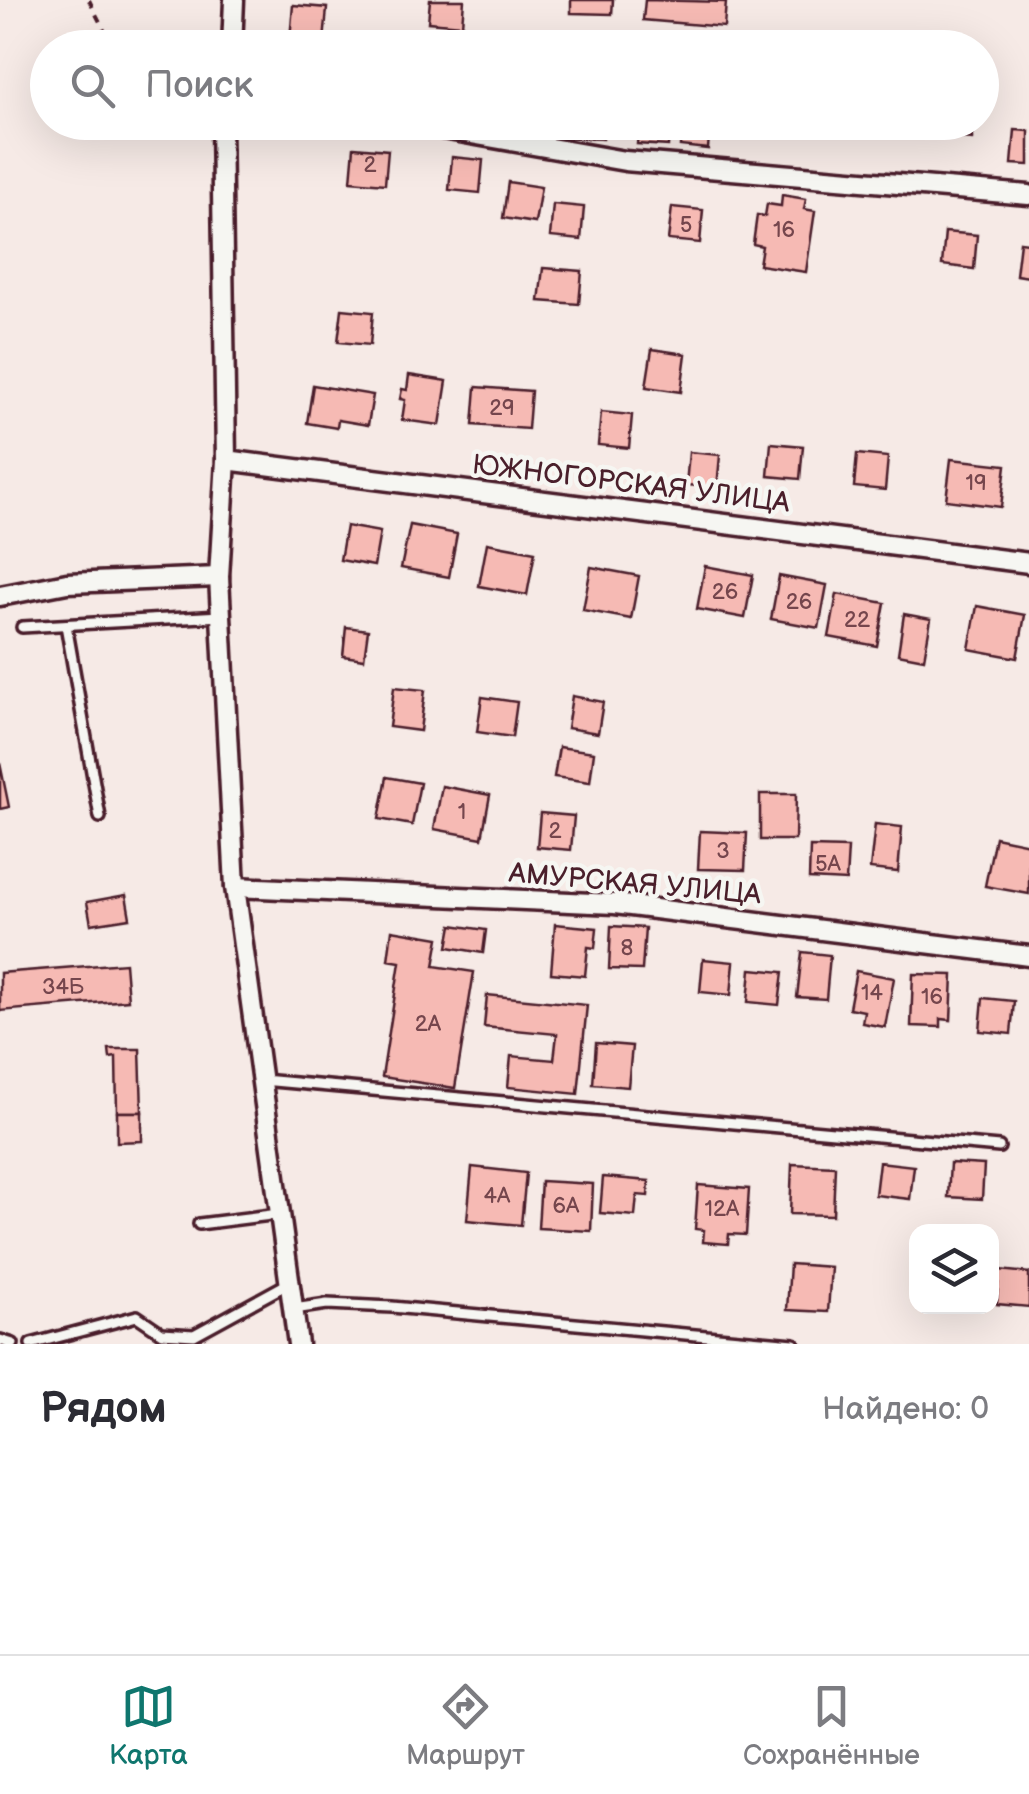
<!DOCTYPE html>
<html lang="ru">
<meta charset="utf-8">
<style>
:root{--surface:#fff;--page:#f7f7f7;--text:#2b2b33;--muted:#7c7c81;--line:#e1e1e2;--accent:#0f766e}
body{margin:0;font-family:"Balsamiq Sans",sans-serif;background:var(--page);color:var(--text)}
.controls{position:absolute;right:30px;bottom:30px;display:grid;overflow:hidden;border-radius:20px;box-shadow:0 10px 40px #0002}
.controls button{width:90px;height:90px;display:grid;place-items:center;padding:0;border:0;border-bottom:2px solid var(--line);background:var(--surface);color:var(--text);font:50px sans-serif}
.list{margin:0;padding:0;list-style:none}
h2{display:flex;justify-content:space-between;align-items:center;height:130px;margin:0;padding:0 40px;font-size:42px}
h2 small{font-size:32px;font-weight:400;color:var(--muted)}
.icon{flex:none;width:55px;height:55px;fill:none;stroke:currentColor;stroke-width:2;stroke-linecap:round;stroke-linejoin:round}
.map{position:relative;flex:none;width:1029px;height:1344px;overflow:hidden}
.search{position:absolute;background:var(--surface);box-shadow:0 10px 40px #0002;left:30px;right:30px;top:30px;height:110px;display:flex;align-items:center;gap:25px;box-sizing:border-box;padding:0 35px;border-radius:55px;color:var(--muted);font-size:38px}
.sheet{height:310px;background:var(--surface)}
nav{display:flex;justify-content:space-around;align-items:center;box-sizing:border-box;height:140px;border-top:2px solid var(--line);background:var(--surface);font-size:28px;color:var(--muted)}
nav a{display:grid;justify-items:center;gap:5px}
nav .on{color:var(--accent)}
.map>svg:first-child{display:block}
.building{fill:#f6bab4;stroke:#4a1f2b;stroke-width:2.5}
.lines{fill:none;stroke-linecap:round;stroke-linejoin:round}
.lane-casing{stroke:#4a1f2b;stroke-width:16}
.street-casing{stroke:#4a1f2b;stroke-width:25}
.path{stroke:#4a1f2b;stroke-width:4;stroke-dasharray:8 8;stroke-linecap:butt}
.lane{stroke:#f6f6f2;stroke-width:9}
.street{stroke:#f6f6f2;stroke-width:18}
.labels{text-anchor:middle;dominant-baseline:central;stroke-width:9;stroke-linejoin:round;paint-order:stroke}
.number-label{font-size:22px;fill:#75464d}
.street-label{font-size:28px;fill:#4a1f2b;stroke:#f6f6f2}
</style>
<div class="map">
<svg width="1029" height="1344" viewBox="0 0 1029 1344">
<rect width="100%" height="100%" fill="#f6eae6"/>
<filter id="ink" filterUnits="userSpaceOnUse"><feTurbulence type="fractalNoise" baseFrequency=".01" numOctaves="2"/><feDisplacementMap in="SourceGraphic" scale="20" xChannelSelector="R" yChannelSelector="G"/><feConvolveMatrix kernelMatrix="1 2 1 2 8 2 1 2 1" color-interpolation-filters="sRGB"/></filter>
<g filter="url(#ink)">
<g class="building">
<polygon points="430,0 464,0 462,25 428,22"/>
<polygon points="571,0 613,0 612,14 571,13"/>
<polygon points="645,0 726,2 724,27 643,20"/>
<polygon points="293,5 327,8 324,42 290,39"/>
<polygon points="567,40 608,42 608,48 567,48"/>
<polygon points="562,122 603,122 603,139 561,137"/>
<polygon points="639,122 669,122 668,146 637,144"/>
<polygon points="682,122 710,122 708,149 680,146"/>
<polygon points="862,122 886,122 886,132 862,129"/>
<polygon points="941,122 973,122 972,139 940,136"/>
<polygon points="1015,130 1029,131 1029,165 1012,164"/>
<polygon points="354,147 388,150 385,184 351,181"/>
<polygon points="452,157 483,160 480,193 449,190"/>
<polygon points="508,182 541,187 535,223 503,218"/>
<polygon points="782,195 806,199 804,209 815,211 806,272 759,265 762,246 753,244 757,215 765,216 767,204 781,206"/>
<polygon points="553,204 584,207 581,240 550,237"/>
<polygon points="672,207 703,210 700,243 668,240"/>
<polygon points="945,232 977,235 974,269 942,265"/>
<polygon points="1020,242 1029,243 1029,277 1016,275"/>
<polygon points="543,268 582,271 579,304 539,301"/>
<polygon points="342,309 373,312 370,345 338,342"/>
<polygon points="652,349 686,354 681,392 646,387"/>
<polygon points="409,375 447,381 440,425 402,420 405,400 400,399 402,389 407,390"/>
<polygon points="313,385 373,395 368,425 338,420 337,428 307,423"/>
<polygon points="476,387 531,391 528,429 473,425"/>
<polygon points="601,412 632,415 629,448 598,445"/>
<polygon points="771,443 803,446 800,479 768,476"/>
<polygon points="689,452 720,455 717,488 686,485"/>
<polygon points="857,454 888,457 885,490 854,487"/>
<polygon points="951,459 1006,465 1001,507 946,500"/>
<polygon points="410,525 457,534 449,577 401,568"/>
<polygon points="346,526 380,532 374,566 340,560"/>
<polygon points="487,543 535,552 527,595 479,586"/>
<polygon points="705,566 753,575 745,618 697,609"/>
<polygon points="591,567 639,576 631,619 583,610"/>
<polygon points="779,576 827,585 819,628 771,619"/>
<polygon points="837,594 885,603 877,646 829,637"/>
<polygon points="977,606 1025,615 1017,658 969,649"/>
<polygon points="904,614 931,619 924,659 898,654"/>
<polygon points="346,627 368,630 364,659 343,656"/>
<polygon points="394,687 425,690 420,731 389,727"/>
<polygon points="572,696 603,702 598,733 567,728"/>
<polygon points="482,697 517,702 512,737 477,732"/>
<polygon points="559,747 594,752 590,782 554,777"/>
<polygon points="0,763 9,807 0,809"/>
<polygon points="387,777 420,783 412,825 379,819"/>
<polygon points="442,786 490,795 482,838 434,829"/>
<polygon points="760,794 796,794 795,840 760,840"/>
<polygon points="540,813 574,816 571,850 537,847"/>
<polygon points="875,824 902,827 898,872 870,869"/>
<polygon points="700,831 747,833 745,870 698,869"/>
<polygon points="995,837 1029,844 1029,894 985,886"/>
<polygon points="810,847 848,848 846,881 809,879"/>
<polygon points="126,895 130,918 91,924 87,902"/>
<polygon points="555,924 597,928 595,948 588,947 585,976 551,973"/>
<polygon points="452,925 486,930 483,953 448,947"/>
<polygon points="611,926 645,928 642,970 609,969"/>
<polygon points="392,930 439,938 434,966 474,972 455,1088 382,1077 400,962 388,960"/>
<polygon points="802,952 830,955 826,999 797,997"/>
<polygon points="703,959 734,962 731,995 700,992"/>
<polygon points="125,963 128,1000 0,1011 0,973"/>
<polygon points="751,969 783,972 779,1005 748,1002"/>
<polygon points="856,971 894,978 885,1027 862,1023 864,1011 849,1008"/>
<polygon points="913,974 953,975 951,1020 941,1019 941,1027 911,1026"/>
<polygon points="487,995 587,1005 578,1094 508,1087 511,1056 554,1060 557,1034 484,1027"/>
<polygon points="983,998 1014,1001 1011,1034 980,1031"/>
<polygon points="596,1043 632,1046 628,1087 593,1084"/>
<polygon points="109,1049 140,1049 142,1112 117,1112 116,1057 110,1058"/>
<polygon points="117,1112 142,1112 142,1141 117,1142"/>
<polygon points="879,1162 914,1166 910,1199 875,1195"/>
<polygon points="950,1163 984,1165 982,1199 948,1197"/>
<polygon points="792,1164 835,1166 833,1215 790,1214"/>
<polygon points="472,1167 526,1173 521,1225 467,1220"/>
<polygon points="603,1177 649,1181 648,1196 637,1195 635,1216 600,1213"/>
<polygon points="541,1181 593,1184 591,1231 538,1228"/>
<polygon points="698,1185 749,1189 746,1235 729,1234 728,1244 703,1242 704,1230 695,1229"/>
<polygon points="790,1264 831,1267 828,1312 787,1310"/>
<polygon points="999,1270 1029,1273 1029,1307 997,1304"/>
</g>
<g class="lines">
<g class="lane-casing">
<g id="lane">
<polyline points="66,625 100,817"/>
<polyline points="22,627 221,616"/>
<polyline points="262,1080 999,1147"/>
<polyline points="199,1224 279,1214"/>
<polyline points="294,1309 327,1304 392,1307 794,1344"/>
<polyline points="0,1340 13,1344"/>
<polyline points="31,1344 137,1316 162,1333 194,1335 289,1283"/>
</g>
</g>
<g class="street-casing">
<g id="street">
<polyline points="232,48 234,0"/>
<polyline points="221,122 226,460 219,577 235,887 298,1344"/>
<polyline points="403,122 625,161 1029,195"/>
<polyline points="226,460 1029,563"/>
<polyline points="0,596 67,583 219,577"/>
<polyline points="235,887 615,904 1029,956"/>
</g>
</g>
<polyline class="path" points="89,0 113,48"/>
<use href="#lane" class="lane"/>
<use href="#street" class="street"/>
</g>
</g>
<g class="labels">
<g class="number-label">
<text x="370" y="165">2</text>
<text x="686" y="225">5</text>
<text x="784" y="230">16</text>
<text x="502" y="408">29</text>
<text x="976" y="483">19</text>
<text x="725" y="592">26</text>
<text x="799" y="602">26</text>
<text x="857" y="620">22</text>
<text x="462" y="812">1</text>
<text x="555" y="831">2</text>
<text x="723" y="851">3</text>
<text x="828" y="864">5А</text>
<text x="627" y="948">8</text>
<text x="63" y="987">34Б</text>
<text x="872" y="993">14</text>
<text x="932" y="997">16</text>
<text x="428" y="1024">2А</text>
<text x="497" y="1196">4А</text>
<text x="566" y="1206">6А</text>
<text x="722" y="1209">12А</text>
</g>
<g class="street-label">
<text transform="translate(631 484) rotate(7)">ЮЖНОГОРСКАЯ УЛИЦА</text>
<text transform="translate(635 884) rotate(5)">АМУРСКАЯ УЛИЦА</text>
</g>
</g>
</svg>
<div class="controls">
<button><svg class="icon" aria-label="layers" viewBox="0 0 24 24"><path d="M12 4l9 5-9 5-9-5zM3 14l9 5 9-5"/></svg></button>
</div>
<div class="search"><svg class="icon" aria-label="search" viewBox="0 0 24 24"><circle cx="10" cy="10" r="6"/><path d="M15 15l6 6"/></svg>Поиск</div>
</div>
<section class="sheet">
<h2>Рядом<small>Найдено: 0</small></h2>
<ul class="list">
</ul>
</section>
<nav>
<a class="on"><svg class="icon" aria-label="map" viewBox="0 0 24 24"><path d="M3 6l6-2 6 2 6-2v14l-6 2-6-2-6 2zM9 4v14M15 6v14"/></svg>Карта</a>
<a><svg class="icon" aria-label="directions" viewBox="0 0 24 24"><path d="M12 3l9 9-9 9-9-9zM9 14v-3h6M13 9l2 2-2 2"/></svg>Маршрут</a>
<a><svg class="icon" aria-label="saved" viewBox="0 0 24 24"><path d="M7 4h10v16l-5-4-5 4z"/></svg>Сохранённые</a>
</nav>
